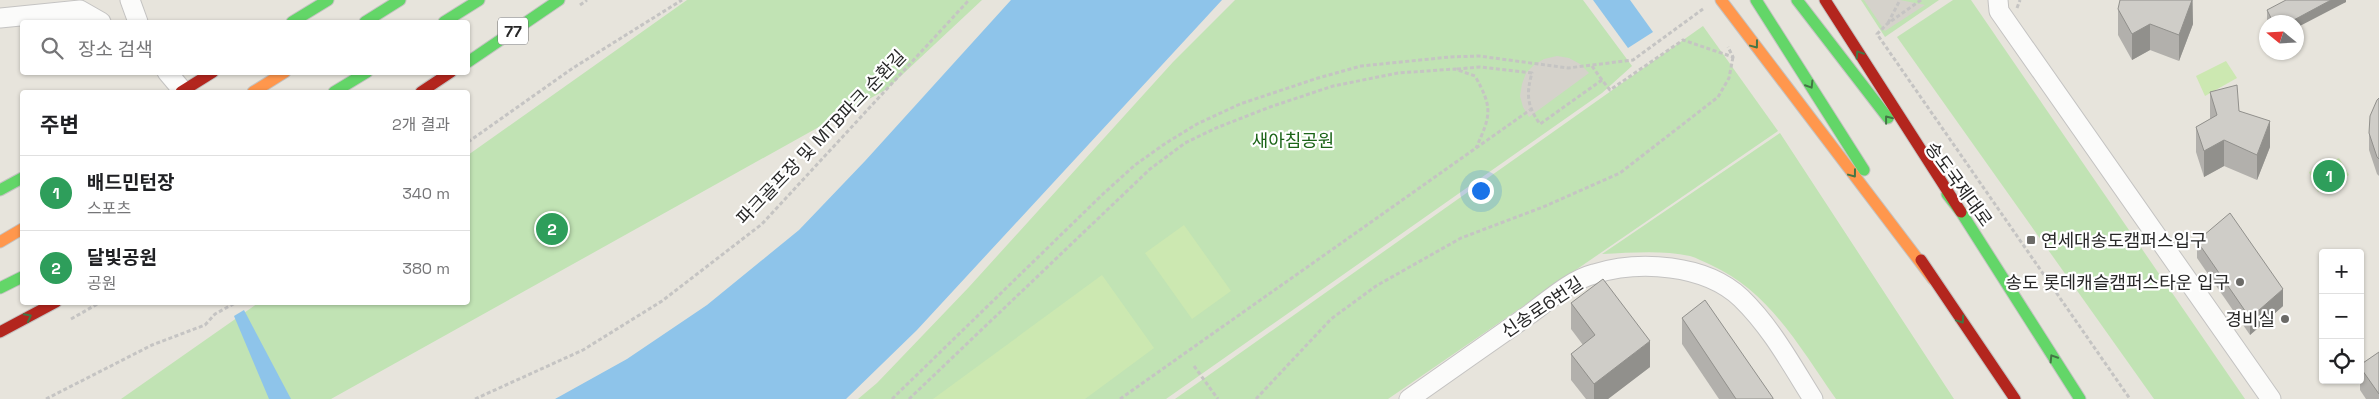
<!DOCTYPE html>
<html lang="ko">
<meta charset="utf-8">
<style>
:root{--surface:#fff;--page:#f2f2f2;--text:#202124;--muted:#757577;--line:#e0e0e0;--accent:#6b6a67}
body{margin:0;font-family:"Space Grotesk","Noto Sans KR",sans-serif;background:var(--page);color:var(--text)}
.controls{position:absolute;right:15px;bottom:15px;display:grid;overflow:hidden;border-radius:5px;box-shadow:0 1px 4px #0004}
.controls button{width:45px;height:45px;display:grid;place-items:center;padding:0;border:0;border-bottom:1px solid var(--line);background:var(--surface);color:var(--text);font:25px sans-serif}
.compass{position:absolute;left:2259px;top:15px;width:45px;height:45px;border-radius:50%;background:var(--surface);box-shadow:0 1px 4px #0004;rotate:288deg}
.you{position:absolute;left:1480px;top:190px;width:18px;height:18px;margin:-12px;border:4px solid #fff;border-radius:50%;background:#1a73e8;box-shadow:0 0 0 8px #1a73e833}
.badge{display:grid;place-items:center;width:32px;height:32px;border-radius:50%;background:var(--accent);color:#fff;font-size:16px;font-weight:700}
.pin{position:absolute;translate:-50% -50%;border:2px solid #fff;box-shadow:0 1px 5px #0006}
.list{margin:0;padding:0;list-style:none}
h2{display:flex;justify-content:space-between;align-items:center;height:65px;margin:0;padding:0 20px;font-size:21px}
h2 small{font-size:16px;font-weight:400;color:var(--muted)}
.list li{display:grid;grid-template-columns:32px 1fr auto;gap:15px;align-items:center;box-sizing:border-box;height:75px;padding:0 20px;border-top:1px solid var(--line)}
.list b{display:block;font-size:19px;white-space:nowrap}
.list p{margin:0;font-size:16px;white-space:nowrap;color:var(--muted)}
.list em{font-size:16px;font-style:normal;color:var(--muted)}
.icon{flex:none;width:28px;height:28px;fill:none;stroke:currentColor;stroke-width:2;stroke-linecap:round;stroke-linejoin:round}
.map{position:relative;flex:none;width:2379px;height:399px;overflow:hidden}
.search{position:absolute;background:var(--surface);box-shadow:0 1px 4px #0004;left:20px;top:20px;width:450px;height:55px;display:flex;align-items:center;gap:12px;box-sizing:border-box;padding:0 18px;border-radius:5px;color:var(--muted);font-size:19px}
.panel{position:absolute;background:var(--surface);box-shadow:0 1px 4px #0004;left:20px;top:90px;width:450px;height:215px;border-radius:5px}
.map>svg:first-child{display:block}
.green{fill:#c1e3b4}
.pitch{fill:#cce8b1}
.plaza{fill:#d5d2cb}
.water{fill:#8ec4ea}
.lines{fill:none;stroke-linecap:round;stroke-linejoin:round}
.street-casing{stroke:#c4c3c2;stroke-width:21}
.fast-casing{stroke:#c4c3c2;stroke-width:13}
.slow-casing{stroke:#c4c3c2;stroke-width:13}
.jam-casing{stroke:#c4c3c2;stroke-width:13}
.path{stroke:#c5c4c3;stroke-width:3;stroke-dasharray:4 2.5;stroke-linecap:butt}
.street{stroke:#fbfbfa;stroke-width:19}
.fast{stroke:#63d668;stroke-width:11}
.slow{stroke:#ff974d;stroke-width:11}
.jam{stroke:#b3261e;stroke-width:11}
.wall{fill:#b2b0ac}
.shaded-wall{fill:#91908c}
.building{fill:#cfcdc8;stroke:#91908c}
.oneway{stroke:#437645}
.poi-dot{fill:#6b6a67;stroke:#fff;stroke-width:2}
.labels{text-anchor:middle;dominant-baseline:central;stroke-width:4.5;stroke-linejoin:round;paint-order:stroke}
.shield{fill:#fff;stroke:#686868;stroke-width:1}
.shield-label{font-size:16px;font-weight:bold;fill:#282828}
.street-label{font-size:18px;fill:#282828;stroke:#fff}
.park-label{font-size:18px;fill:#1c6418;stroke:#fff}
.poi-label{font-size:18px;fill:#282828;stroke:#fff;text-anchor:end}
</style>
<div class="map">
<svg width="2379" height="399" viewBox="0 0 2379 399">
<rect width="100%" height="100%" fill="#e7e4dc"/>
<g class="green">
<polygon points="687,0 982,0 887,89 331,399 121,399 258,303 468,302 468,155"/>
<polygon points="1235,0 1583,0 1632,66 1602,93 1166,399 858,399 877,383 969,287 1173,62"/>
<polygon points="1861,0 1939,0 1885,37"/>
<polygon points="1953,0 1971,0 2245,399 2154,399 1897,37"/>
<polygon points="1703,26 1778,131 1388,399 1175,399"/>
<path d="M 1780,133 L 1954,399 L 1836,399 C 1800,348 1770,292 1711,265 C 1704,262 1697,258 1690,256 C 1661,250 1631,253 1602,254 Z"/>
</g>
<g class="pitch">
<polygon points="2226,61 2237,78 2205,96 2196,76"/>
<polygon points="2339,158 2349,175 2318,192 2309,172"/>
<polygon points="1184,225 1231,291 1192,319 1145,253"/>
<polygon points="1102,275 1154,348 1085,399 933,399"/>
</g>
<g class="plaza">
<polygon points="1864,0 1900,0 1925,5 1885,31"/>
<polygon points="1557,56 1569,58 1580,64 1589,73 1529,117 1523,107 1520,96 1522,84 1526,73 1534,65 1544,59"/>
</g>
<g class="water">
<polygon points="1011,0 1222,0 917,330 846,399 555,399 627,359 707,305 799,230 865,161"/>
<polygon points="1593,0 1630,0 1653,32 1628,48"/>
<polygon points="244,310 291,399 269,399 234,316"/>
</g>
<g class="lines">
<g class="street-casing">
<g id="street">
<polyline points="130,0 138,22"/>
<polyline points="1998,0 1999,11 2271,399"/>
<polyline points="0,18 80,10 101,22"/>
<polyline points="167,72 183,91"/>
<path d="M 1409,399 C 1449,371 1490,342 1530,314 C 1549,300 1571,280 1594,274 C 1639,260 1705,264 1741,298 C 1771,327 1791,364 1813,399"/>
</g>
</g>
<g class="fast-casing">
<g id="fast">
<polyline points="1756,0 1864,170"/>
<polyline points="1797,0 1888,118"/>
<polyline points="292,22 328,0"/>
<polyline points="365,22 400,0"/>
<polyline points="444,22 479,0"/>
<polyline points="468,62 559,0"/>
<polyline points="334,92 367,72"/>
<polyline points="0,190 22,178"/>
<polyline points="1947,194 1961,212 2080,399"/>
<polyline points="0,288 22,277"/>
</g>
</g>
<g class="slow-casing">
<g id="slow">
<polyline points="1721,0 1933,279"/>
<polyline points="253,92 285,72"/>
<polyline points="0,242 22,229"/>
</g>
</g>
<g class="jam-casing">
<g id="jam">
<polyline points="1825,0 1961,212"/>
<polyline points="181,92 213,72"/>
<polyline points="421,92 451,72"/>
<polyline points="1921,260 2015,399"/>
<polyline points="0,332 56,302"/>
</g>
</g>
<g class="path">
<polyline points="1921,0 1887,24 1877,34 2130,399"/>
<polyline points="580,5 587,0"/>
<polyline points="2017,8 2020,0"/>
<polyline points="1888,23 1900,0"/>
<polyline points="1592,66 1602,80"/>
<path d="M 1457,69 L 1480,67 L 1532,73 C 1526,94 1527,106 1540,124 L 1602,80 L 1610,90 L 1683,40 L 1733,57 L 1728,47"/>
<polyline points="468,142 573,68 682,0"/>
<polyline points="71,319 101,302"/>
<polyline points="1194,366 1218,399"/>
<polyline points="46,399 152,345 205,325 215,314 237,302"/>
<polyline points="475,399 583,350 662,301 762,224 969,0"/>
<polyline points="892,399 1103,194 1135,165 1166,143 1197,124 1240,104 1318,78 1361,66 1450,57 1479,56 1568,68 1633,60 1703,9"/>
<path d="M 909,399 L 1150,169 L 1185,143 L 1216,128 L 1270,107 L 1333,86 L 1398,73 L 1455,69 L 1475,76 C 1493,108 1491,115 1476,148"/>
<polyline points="1120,399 1530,110"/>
<polyline points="1256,399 1331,319 1376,286 1461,238 1543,207 1620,173 1718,97 1729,78 1733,57"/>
</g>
<use href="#street" class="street"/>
<use href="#fast" class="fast"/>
<use href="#slow" class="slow"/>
<use href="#jam" class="jam"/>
</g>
<g class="wall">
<polygon points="2193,0 2193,24 2179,61 2150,50 2132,60 2118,35 2118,9"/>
<polygon points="2346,0 2346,2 2296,22 2268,22 2267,20 2267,10"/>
<polygon points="2210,92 2239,111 2270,147 2257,180 2224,166 2204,177 2196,152 2196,127 2210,119"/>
<polygon points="2379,98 2379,176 2377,174 2369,150 2369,133"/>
<polygon points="2197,241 2283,306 2250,335 2197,258"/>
<polygon points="1571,303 1650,367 1608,399 1586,399 1571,380 1571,354 1583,345 1571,329"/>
<polygon points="1682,318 1773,399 1719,399 1682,344"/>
<polygon points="2379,352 2379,399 2366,399 2360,390 2360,365"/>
</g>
<g class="shaded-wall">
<polygon points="2192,0 2193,24 2179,61 2179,35"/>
<polygon points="2331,0 2346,0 2346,2 2296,28 2296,22 2290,22"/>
<polygon points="2150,24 2150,50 2132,60 2132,34"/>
<polygon points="2270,121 2270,147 2257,180 2257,155"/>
<polygon points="2224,140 2224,166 2204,177 2204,151"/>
<polygon points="2283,289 2283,306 2250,335 2250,318"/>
<polygon points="1650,341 1650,367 1608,399 1594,399 1594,384"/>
</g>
<g class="building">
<polygon points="2120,0 2192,0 2179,35 2150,24 2132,34 2118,9"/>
<polygon points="2286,0 2331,0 2290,22 2273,22 2267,10"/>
<polygon points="2237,85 2239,111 2270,121 2257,155 2224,140 2204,151 2196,127 2217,115 2210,92"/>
<polygon points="2379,98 2379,159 2377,157 2369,133 2370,116 2377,100"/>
<polygon points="2230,213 2283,289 2250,318 2197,241"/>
<polygon points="1603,279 1650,341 1594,384 1571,354 1595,335 1571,303"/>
<polygon points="1705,300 1773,398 1773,399 1736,399 1682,318"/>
<polygon points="2379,352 2379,394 2360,367 2360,365"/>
</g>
<defs><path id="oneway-chevron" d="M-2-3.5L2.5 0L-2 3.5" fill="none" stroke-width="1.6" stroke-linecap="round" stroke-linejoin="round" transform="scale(1.25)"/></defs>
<g class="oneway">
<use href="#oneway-chevron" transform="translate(1755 45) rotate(53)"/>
<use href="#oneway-chevron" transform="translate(1859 54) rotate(-123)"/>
<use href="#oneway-chevron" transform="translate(1810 85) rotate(58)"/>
<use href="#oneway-chevron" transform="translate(1888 119) rotate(-128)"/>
<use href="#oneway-chevron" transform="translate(1853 174) rotate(53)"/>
<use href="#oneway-chevron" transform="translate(28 317) rotate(-28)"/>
<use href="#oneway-chevron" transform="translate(1961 320) rotate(56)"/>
<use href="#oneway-chevron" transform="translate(2053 358) rotate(-122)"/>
</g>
<g class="poi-dot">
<rect x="2026" y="235" width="10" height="10" rx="2.5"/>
<circle cx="2240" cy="282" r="5"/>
<circle cx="2285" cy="319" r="5"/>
</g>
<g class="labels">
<rect class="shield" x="498" y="17.5" width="30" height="27" rx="4"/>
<g class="shield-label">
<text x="513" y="31">77</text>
</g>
<g class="street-label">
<text transform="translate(821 137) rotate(-46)">파크골프장 및 MTB파크 순환길</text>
<text transform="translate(1959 184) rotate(54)">송도국제대로</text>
<text transform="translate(1542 307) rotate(-34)">신송로6번길</text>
</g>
<g class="park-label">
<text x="1293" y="140">새아침공원</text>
</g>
<g class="poi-label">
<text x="2041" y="240" text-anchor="start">연세대송도캠퍼스입구</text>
<text x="2230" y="282">송도 롯데캐슬캠퍼스타운 입구</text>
<text x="2275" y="319">경비실</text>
</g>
</g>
</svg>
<div class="controls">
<button>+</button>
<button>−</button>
<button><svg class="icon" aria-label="locate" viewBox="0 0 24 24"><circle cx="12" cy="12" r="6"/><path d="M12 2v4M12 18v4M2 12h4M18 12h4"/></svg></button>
</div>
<svg class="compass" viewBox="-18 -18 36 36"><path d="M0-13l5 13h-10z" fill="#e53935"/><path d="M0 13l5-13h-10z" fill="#757577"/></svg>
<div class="you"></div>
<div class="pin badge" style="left:2329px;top:176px;background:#2e9e5b">1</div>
<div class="pin badge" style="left:552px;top:229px;background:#2e9e5b">2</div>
<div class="search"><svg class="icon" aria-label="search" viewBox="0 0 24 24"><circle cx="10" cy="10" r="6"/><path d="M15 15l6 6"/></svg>장소 검색</div>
<section class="panel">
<h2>주변<small>2개 결과</small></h2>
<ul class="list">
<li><span class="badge" style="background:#2e9e5b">1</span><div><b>배드민턴장</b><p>스포츠</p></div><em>340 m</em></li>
<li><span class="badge" style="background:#2e9e5b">2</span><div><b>달빛공원</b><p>공원</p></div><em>380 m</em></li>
</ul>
</section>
</div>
